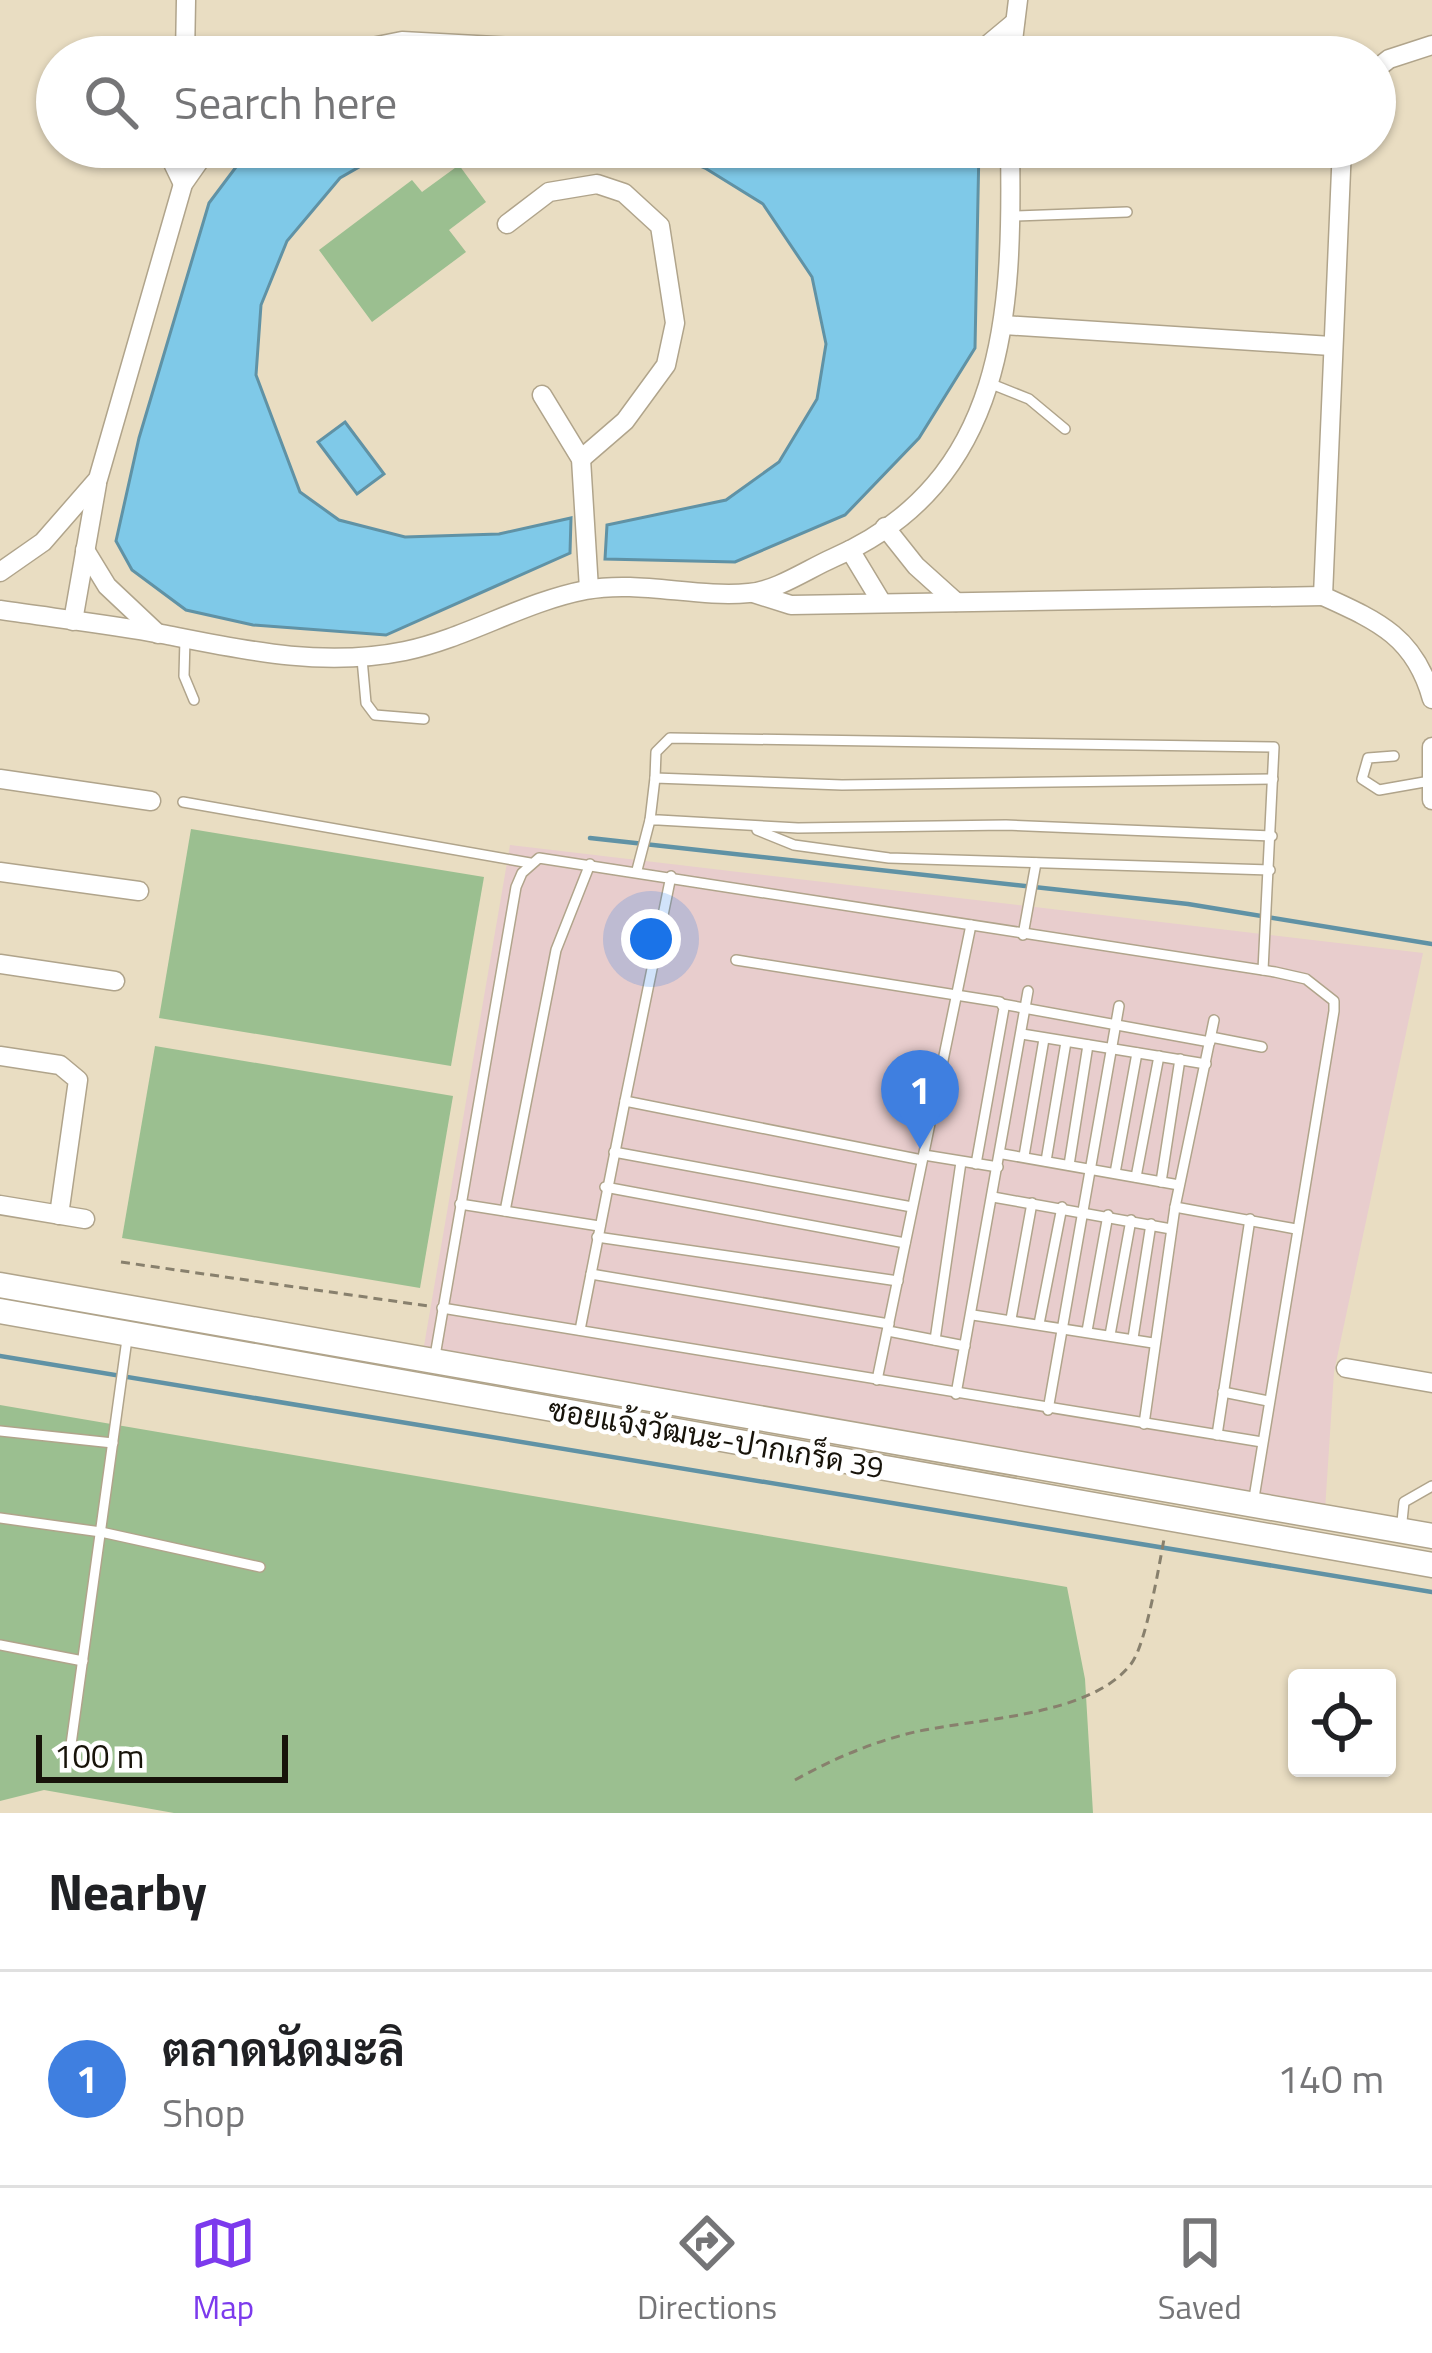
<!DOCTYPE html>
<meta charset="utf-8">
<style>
:root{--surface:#fff;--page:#f2f2f2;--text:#202124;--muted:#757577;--line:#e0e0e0;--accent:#7c3aed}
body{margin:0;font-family:"Titillium Web",Sarabun,sans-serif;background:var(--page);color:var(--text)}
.controls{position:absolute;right:36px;bottom:36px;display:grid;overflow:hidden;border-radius:12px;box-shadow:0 3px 9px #0004}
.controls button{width:108px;height:108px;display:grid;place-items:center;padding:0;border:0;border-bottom:3px solid var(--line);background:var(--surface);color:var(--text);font:60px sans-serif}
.scale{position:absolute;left:36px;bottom:30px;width:252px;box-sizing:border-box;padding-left:12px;border:6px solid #17130a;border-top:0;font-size:33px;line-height:42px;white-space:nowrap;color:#17130a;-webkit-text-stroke:9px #fff;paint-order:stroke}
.you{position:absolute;left:651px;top:939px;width:42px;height:42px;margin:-30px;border:9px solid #fff;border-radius:50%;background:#1a73e8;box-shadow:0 0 0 18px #1a73e833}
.badge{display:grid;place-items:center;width:78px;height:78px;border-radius:50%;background:var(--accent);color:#fff;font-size:39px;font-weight:700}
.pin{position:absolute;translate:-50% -99px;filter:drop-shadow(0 3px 6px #0008)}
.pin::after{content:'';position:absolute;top:63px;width:42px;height:36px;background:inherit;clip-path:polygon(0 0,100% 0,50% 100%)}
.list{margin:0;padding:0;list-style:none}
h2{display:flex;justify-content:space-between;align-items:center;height:156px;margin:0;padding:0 48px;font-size:51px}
h2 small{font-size:39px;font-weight:400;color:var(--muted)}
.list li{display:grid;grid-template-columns:78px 1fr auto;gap:36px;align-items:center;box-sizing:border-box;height:216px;padding:0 48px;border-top:3px solid var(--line)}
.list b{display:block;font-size:45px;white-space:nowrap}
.list p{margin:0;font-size:39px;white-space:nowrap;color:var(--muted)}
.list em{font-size:39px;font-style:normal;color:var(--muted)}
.icon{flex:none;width:66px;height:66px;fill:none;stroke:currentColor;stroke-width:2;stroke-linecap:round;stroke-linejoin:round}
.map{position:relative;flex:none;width:1432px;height:1813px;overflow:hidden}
.search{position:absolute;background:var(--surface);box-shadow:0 3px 9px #0004;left:36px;right:36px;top:36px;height:132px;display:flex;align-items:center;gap:30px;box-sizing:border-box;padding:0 42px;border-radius:66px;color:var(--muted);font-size:45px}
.sheet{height:372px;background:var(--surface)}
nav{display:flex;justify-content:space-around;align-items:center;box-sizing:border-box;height:168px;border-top:3px solid var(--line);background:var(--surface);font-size:33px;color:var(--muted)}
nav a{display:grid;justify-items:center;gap:6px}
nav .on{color:var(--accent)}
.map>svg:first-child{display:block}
.commercial{fill:#e8cdcd}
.green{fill:#9bbf90}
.water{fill:#7fc9e8;stroke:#6092a5;stroke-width:3}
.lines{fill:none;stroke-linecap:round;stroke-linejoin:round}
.stream{stroke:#6092a5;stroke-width:4.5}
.service-casing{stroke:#b0a48b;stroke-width:12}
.minor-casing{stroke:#b0a48b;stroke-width:21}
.secondary-casing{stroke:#b0a48b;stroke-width:27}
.path{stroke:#88806d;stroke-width:3;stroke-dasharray:9 6;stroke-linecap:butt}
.service{stroke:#fff;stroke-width:9}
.minor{stroke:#fff;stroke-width:18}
.secondary{stroke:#fff;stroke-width:24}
.labels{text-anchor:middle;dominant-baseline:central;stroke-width:9;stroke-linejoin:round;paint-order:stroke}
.street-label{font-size:30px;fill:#17130a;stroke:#fff}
</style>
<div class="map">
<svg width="1432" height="1813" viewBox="0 0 1432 1813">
<rect width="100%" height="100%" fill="#e9ddc2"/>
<polygon class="commercial" points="510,845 1423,953 1334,1372 1325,1510 424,1346"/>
<g class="green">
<polygon points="459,165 486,202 449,230 466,252 372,322 319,250 412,180 422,192"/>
<polygon points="191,829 484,877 451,1066 159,1018"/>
<polygon points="155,1046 453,1096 420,1288 122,1238"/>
<polygon points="0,1405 1067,1587 1085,1679 1093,1813 174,1813 44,1790 0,1801"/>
</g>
<g class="water">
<polygon points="251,147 394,147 340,178 287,241 261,305 256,375 300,492 339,520 405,537 499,534 571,518 570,553 386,635 253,625 186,610 132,570 116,541 139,438 209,203"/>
<polygon points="655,147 979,147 975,348 919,438 845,515 735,562 605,559 607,525 726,500 779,462 817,399 826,344 812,277 763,204 705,168"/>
<polygon points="345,422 384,474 357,494 318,442"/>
</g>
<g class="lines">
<g class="stream">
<polyline points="590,838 1188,904 1432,944"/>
<polyline points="0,1356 1432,1592"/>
</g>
<g class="service-casing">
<g id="service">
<polyline points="1013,216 1127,212"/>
<polyline points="989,383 1029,399 1065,429"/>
<polyline points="185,639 184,676 194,700"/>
<polyline points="362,659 366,703 375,715 424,719"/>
<polyline points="1394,756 1368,758 1362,779 1379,790 1430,781"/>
<polyline points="655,778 656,752 670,738 1274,747 1263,970"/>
<polyline points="183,802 530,863"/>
<polyline points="650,820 655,778 842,785 1273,779"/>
<polyline points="757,830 794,845 889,858 1270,870"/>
<polyline points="637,870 650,820 659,820 798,828 1006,825 1272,836"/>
<polyline points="1023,935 1036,863"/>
<polyline points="736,960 1000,1002 1004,1008 976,1164"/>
<polyline points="1002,1004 1210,1042"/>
<polyline points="1022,1034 1206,1064"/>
<polyline points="1211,1037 1262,1047"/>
<polyline points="625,1101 671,876"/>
<polyline points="614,1152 912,1207"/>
<polyline points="1003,1154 1179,1185"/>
<polyline points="924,1155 998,1167"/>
<polyline points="1024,1156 1044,1039"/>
<polyline points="1046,1161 1066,1042"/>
<polyline points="1069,1165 1088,1045"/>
<polyline points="1115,1173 1137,1053"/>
<polyline points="1136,1177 1159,1056"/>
<polyline points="1161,1182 1180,1059"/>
<polyline points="605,1187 905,1243"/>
<polyline points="993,1197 1171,1229"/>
<polyline points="460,1204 599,1226"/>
<polyline points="1175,1207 1296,1229"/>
<polyline points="505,1211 556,950 590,864"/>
<polyline points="597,1237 898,1281"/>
<polyline points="591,1274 625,1101 922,1160"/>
<polyline points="442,1308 1262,1442"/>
<polyline points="973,1315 1153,1343"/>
<polyline points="1011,1319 1032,1203"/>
<polyline points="1039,1324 1062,1207"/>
<polyline points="580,1330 591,1274 889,1324"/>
<polyline points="888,1331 965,1346"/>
<polyline points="1087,1331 1108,1215"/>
<polyline points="1110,1335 1131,1220"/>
<polyline points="1133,1338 1151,1224"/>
<polyline points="935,1340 961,1162"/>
<polyline points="435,1356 516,887 522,873 539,858 1275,972 1306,979 1334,1001 1334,1011 1253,1504"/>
<polyline points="877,1380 971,925"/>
<polyline points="1223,1392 1268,1401"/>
<polyline points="956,1394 1028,991"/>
<polyline points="1048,1410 1119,1006"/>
<polyline points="1144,1424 1175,1207 1214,1020"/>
<polyline points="0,1431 113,1443"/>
<polyline points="1217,1435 1250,1219"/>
<polyline points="0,1518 101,1532 260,1567"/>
<polyline points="1401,1531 1404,1502 1432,1486"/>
<polyline points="0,1645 83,1661"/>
<polyline points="69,1759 127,1339"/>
</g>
</g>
<g class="minor-casing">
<g id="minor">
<polyline points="185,57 186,0"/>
<polyline points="322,57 402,41 699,57"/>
<polyline points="973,57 1015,22"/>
<polyline points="1011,57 1018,0"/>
<polyline points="1375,70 1389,59 1432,45"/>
<polyline points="172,147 170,157 183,184"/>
<path d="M 1342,147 L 1323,596 C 1378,621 1415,637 1432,699"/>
<polyline points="507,224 549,192 597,184 624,193 660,226 675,323 666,365 625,421 581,459"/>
<polyline points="1004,325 1331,346"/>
<polyline points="542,395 581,459 589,589"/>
<polyline points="885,527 916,566 956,602"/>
<polyline points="85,550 107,586 158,634"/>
<polyline points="850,550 882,603"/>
<polyline points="0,572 43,542 98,479 183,184 209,147"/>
<polyline points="753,593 791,605 1323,596"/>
<path d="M 0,610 C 54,618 108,624 162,634 C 243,650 322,668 405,651 C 467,638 523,602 586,590 C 638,580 696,598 749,593 C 776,591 808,569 833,558 C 1007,482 1013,312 1010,147"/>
<polyline points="73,621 97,484"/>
<polyline points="1432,747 1432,800"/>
<polyline points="0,779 151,801"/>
<polyline points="0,872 139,891"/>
<polyline points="0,964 115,981"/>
<polyline points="0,1056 60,1065 78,1080 59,1215"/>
<polyline points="0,1205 85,1219"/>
<polyline points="1346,1368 1432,1383"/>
</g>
</g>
<g class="secondary-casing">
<g id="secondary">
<polyline points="0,1285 1432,1536"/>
<polyline points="0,1311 1432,1565"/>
</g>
</g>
<g class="path">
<polyline points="121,1262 428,1306"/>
<path d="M 795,1780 C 833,1759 872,1742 915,1732 C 977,1718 1090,1717 1131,1664 C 1146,1645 1159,1566 1164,1539"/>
</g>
<use href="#service" class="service"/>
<use href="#minor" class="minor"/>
<use href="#secondary" class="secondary"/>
</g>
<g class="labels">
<g class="street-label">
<text transform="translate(716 1438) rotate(10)">ซอยแจ้งวัฒนะ-ปากเกร็ด 39</text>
</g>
</g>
</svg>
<div class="controls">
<button><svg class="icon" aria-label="locate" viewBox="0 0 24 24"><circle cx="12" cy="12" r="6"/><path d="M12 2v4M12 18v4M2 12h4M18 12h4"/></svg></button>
</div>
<div class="scale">100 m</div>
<div class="you"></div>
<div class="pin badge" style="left:920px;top:1149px;background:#3f7fe0">1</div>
<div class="search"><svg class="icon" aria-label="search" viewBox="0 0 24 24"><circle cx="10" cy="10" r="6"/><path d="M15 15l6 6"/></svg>Search here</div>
</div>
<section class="sheet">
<h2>Nearby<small></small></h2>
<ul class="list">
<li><span class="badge" style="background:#3f7fe0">1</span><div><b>ตลาดนัดมะลิ</b><p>Shop</p></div><em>140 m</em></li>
</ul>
</section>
<nav>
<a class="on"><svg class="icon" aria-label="map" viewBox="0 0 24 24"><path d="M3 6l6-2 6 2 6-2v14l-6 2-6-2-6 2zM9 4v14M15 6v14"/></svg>Map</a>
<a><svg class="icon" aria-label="directions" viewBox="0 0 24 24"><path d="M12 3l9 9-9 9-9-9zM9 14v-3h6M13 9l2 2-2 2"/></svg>Directions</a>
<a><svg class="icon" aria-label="saved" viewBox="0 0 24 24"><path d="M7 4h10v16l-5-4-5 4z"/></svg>Saved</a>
</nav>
